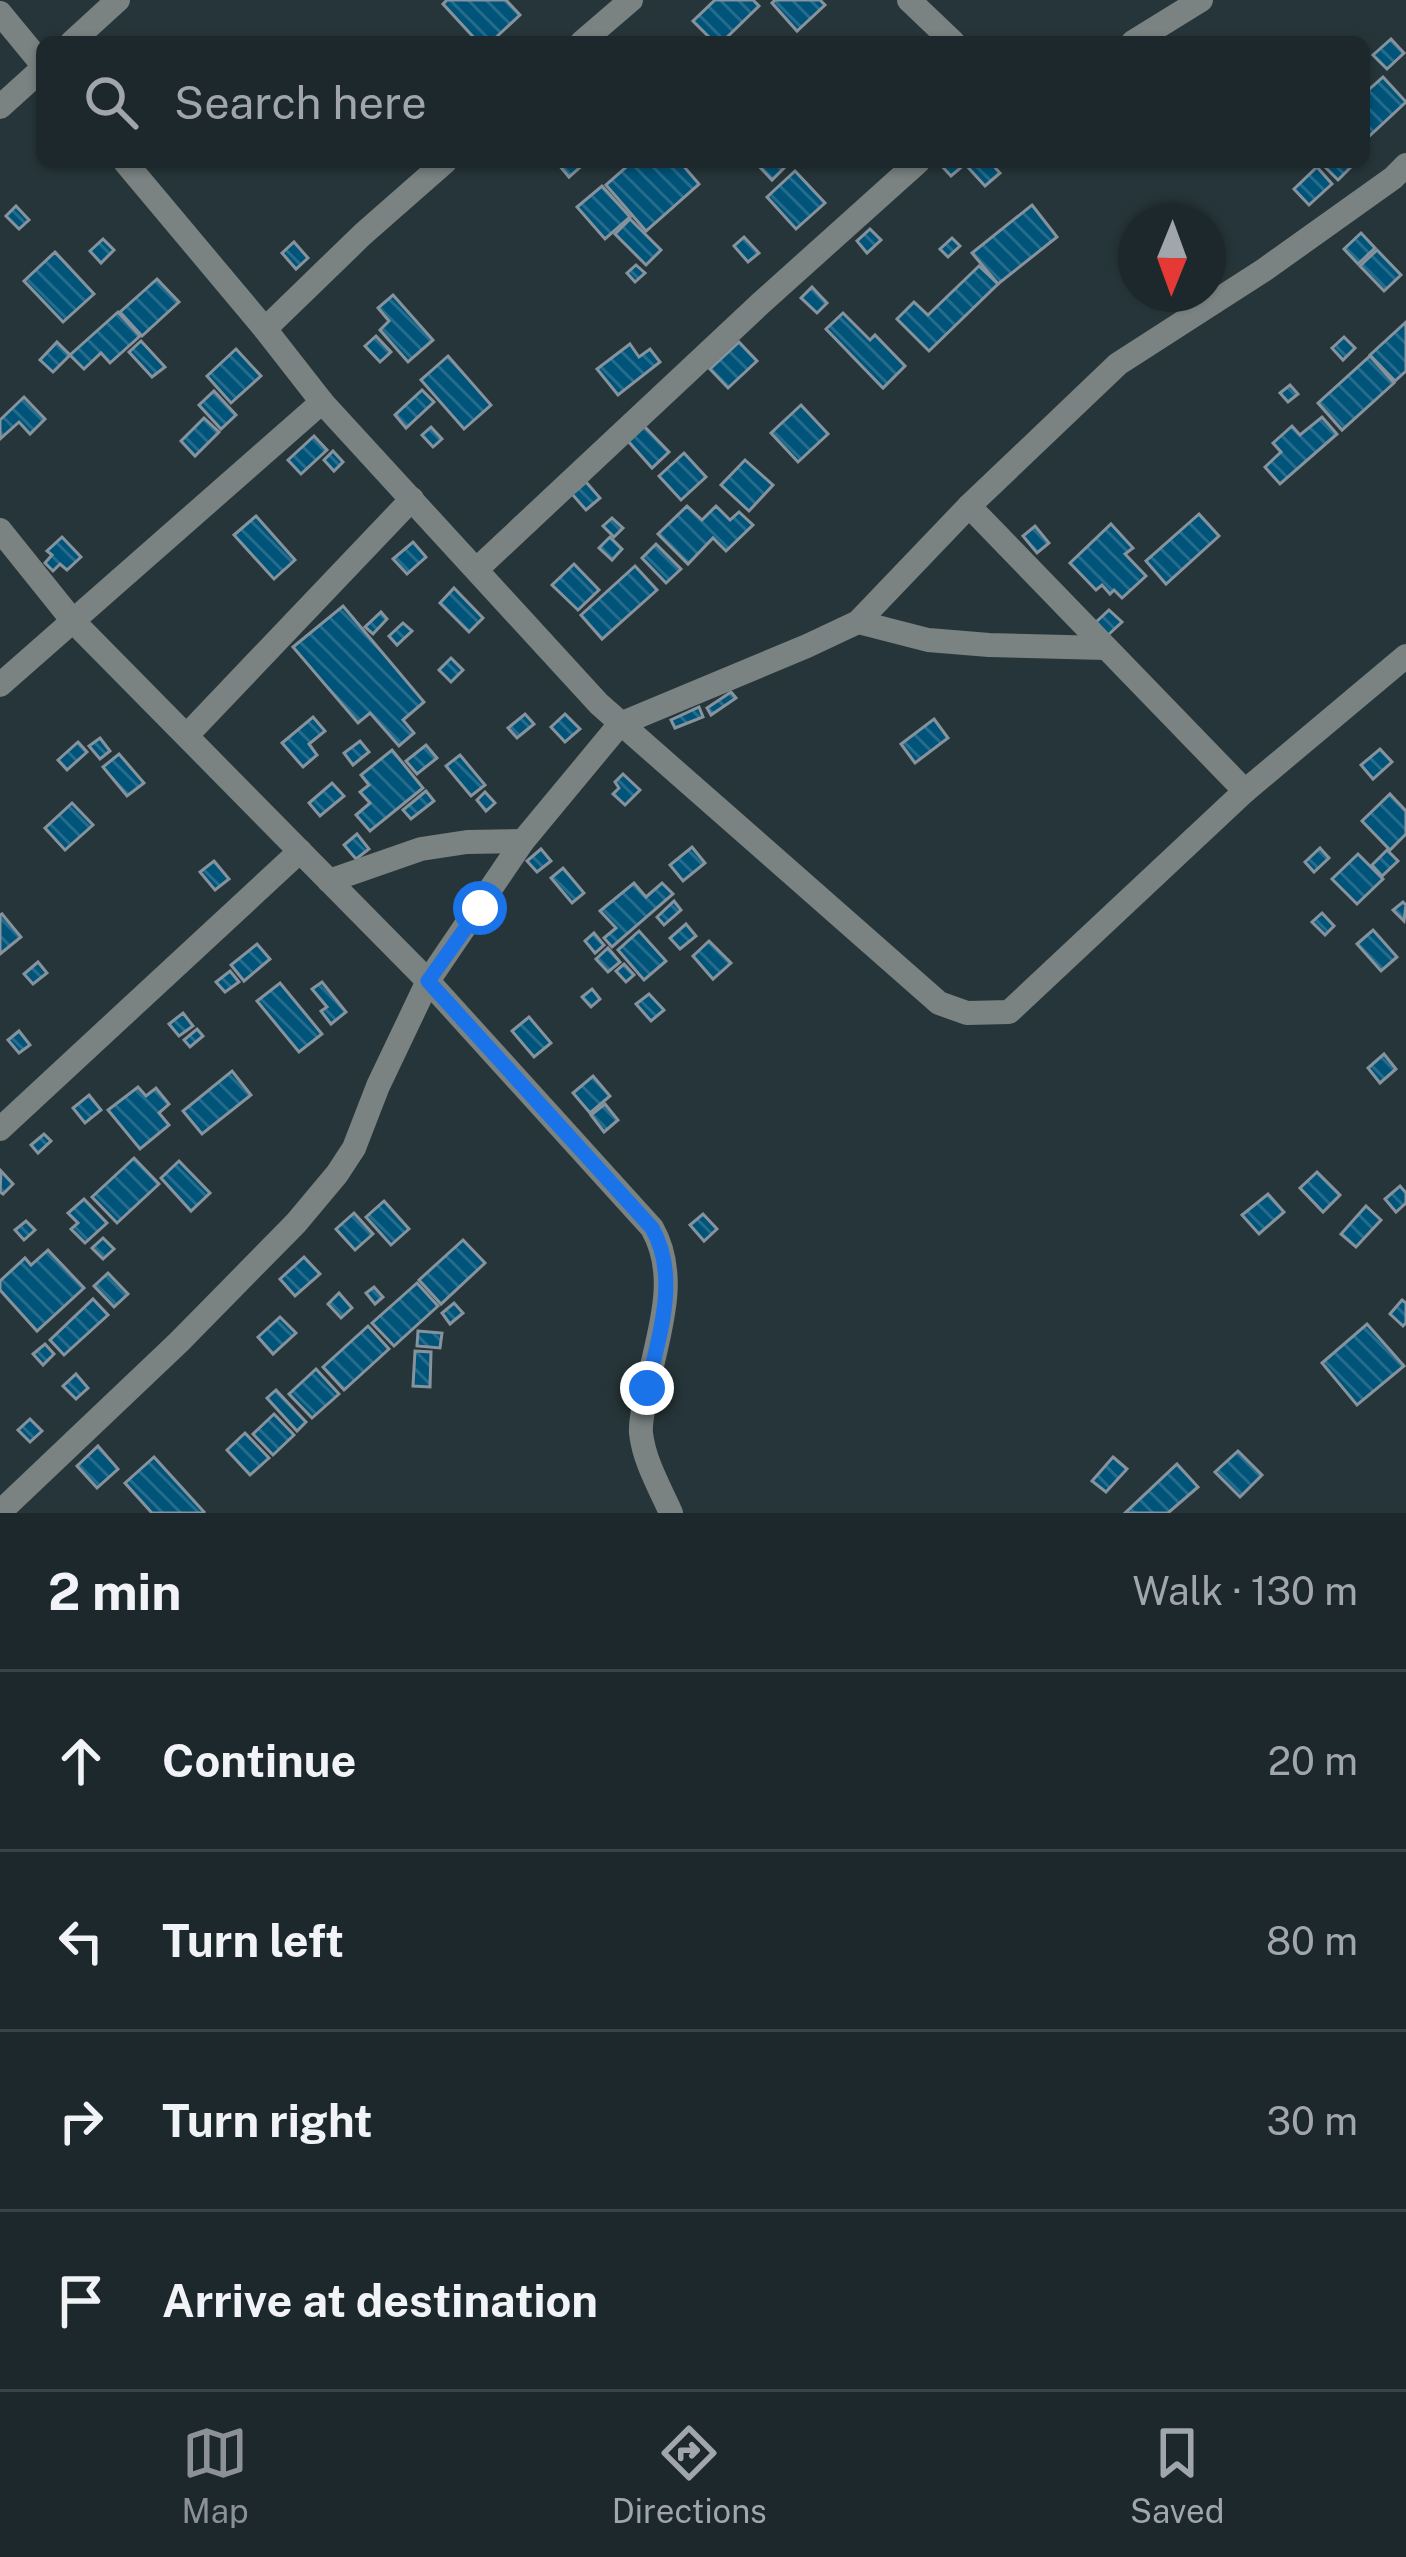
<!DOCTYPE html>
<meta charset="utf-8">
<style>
:root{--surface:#1c282b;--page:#253033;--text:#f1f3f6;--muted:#a0a6a9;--line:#3a4447;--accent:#8c9099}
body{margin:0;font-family:"Public Sans",sans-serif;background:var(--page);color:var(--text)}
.compass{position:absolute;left:1118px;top:204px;width:108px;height:108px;border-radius:50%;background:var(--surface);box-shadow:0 3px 9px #0004;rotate:181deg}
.stop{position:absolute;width:36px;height:36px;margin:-27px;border:9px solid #1a73e8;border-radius:50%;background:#fff}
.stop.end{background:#1a73e8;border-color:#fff;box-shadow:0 3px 12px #0008}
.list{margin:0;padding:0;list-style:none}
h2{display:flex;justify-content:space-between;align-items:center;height:156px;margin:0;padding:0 48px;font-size:51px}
h2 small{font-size:39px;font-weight:400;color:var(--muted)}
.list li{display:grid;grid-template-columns:78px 1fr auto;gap:36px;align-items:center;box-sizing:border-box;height:180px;padding:0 48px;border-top:3px solid var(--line)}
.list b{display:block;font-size:45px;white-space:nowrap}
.list em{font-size:39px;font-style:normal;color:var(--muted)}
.icon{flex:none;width:66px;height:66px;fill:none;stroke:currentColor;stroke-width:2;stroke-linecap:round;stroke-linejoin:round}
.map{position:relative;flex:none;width:1406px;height:1513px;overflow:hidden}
.search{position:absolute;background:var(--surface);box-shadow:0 3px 9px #0004;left:36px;right:36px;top:36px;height:132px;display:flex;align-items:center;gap:30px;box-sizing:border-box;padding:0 42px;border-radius:18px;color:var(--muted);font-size:45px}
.sheet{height:876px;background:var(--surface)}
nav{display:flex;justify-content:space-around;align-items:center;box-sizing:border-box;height:168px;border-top:3px solid var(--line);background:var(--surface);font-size:33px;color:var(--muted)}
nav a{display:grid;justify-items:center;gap:6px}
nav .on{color:var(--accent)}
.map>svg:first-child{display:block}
.building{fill:url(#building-back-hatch);stroke:#86939d;stroke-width:3}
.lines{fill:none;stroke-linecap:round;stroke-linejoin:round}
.minor{stroke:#7a8282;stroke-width:24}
.tertiary{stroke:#7a8282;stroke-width:24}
.route{stroke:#1a73e8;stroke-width:15}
</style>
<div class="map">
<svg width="1406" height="1513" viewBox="0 0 1406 1513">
<defs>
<pattern id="building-back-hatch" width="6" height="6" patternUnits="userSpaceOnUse" patternTransform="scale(3)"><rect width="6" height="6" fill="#005379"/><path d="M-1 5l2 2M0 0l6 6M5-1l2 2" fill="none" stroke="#256c8d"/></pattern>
</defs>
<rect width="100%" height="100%" fill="#263539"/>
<g class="building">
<polygon points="447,0 506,0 520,15 491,42 478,42 443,4"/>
<polygon points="715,0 753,0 759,6 722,42 714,42 693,21"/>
<polygon points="775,0 820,0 825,5 797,31 772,3"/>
<polygon points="1391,39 1404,53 1387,69 1373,55"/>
<polygon points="1383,77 1406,102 1364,141 1364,94"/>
<polygon points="562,162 586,162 569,177 559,165"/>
<polygon points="632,162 680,162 699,184 646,231 606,185"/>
<polygon points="755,162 786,162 788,164 772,180"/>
<polygon points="938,162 990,162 1000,173 985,186 965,164 951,176"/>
<polygon points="1320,162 1356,162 1338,180"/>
<polygon points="1317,167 1332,184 1309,205 1294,189"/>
<polygon points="795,171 825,203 796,229 767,197"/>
<polygon points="602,186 630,217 605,239 577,207"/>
<polygon points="1032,205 1057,237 998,284 972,253"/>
<polygon points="16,206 29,220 19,229 6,216"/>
<polygon points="630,219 661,250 646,265 615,234"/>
<polygon points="870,229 881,240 867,253 857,241"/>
<polygon points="1361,233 1375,248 1358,264 1344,249"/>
<polygon points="744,237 759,253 748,262 734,246"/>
<polygon points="952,238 960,246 948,257 940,249"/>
<polygon points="103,239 114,250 101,263 90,251"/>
<polygon points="294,242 308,258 296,269 282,253"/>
<polygon points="1377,250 1401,275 1384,291 1360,266"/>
<polygon points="55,252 94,294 63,322 24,281"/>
<polygon points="636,265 645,273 635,282 627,273"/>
<polygon points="979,266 998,284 929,351 897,319 914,302 928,315"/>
<polygon points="157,279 179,302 142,336 120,312"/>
<polygon points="812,287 827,303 817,313 801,298"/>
<polygon points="393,295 433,340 408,362 380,330 389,321 378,308"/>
<polygon points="118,312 140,336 110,363 101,353 84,369 70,355"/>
<polygon points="843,313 870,340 875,335 905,366 883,388 826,329"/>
<polygon points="1406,322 1406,371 1395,381 1370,355"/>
<polygon points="376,336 391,352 380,362 365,346"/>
<polygon points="1344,337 1355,348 1343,360 1332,348"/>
<polygon points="141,341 165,367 152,377 129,352"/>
<polygon points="57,342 70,355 53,372 40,360"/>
<polygon points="739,342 757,361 728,388 710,369"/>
<polygon points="630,344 639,357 650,349 660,362 618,395 597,369"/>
<polygon points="236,349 261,376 231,403 207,376"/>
<polygon points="448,356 491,405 464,429 421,380"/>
<polygon points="1370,356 1394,383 1342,430 1318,403"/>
<polygon points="1290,385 1298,394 1288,402 1280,393"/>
<polygon points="422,390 434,402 406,428 395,415"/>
<polygon points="214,391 236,415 221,429 199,405"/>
<polygon points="24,397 45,419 30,434 19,422 0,439 0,420"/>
<polygon points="801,405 828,434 798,462 771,433"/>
<polygon points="1322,417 1337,434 1280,484 1265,467 1281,452 1273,443 1292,426 1300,435"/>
<polygon points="204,418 219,432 195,456 181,441"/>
<polygon points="644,426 669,452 652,468 628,441"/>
<polygon points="431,427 442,439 433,447 422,435"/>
<polygon points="314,436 327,450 301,474 288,460"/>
<polygon points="333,451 343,462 334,471 324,460"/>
<polygon points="684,453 706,477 681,500 659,476"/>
<polygon points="745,460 773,485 749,511 721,485"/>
<polygon points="586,482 600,498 586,510 572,494"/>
<polygon points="687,506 702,520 716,506 730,520 739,512 753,525 726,551 713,538 688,564 658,534"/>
<polygon points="1199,514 1219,536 1166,584 1146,561"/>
<polygon points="256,516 295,560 274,579 234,535"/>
<polygon points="612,518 623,528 614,537 603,526"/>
<polygon points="1111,524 1133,548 1125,554 1146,576 1122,598 1114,590 1110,594 1102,585 1096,590 1070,563"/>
<polygon points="1035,526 1049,543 1037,553 1023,536"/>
<polygon points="62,537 81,557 67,570 60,564 53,571 45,563 52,555 47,551"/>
<polygon points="610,537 622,549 612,560 599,548"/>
<polygon points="413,542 426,557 407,574 393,559"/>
<polygon points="656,544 681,569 666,583 642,558"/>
<polygon points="574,564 599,590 578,610 552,585"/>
<polygon points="635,566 657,590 602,639 581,615"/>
<polygon points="454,588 483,618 469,632 440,603"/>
<polygon points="343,606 424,702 403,720 414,733 399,746 370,713 358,723 293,647"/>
<polygon points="1109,610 1122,622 1108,635 1096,622"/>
<polygon points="381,612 387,619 373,634 365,627"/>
<polygon points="403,623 412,631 397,645 389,636"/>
<polygon points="451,658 463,670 451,682 439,670"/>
<polygon points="731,692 736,698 711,715 707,708"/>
<polygon points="699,707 703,717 675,728 671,720"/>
<polygon points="525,714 534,724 517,738 508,728"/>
<polygon points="565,714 580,729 565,742 551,727"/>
<polygon points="313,717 325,731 309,744 317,755 303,767 282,743"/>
<polygon points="934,719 948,738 915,763 901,744"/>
<polygon points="100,738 110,751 100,759 89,746"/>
<polygon points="360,741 369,752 353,765 344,753"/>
<polygon points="78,742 87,752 67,770 58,760"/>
<polygon points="426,745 437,758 417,774 406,761"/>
<polygon points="1380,749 1392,762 1373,779 1361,765"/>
<polygon points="392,750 423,788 370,831 356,815 370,803 360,792 369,785 361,775"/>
<polygon points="119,754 144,783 127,796 103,767"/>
<polygon points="460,755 485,785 471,796 446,766"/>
<polygon points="623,774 640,790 625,805 613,794 619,788 615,782"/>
<polygon points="332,783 344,796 320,816 309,803"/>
<polygon points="426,791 434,801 411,819 403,810"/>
<polygon points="485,792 495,803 486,811 477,800"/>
<polygon points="1390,794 1406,811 1406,834 1390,850 1362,821"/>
<polygon points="72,803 93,825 65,850 45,828"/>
<polygon points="357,834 369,849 356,859 344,845"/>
<polygon points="692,847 705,863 683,881 670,865"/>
<polygon points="1320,848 1329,858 1314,872 1305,862"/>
<polygon points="541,849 551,861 537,872 527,861"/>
<polygon points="1387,850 1398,861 1382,876 1372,865"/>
<polygon points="1358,854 1383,879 1357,904 1332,879"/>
<polygon points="214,861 229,879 215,890 200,872"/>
<polygon points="563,868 584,893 572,903 551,878"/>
<polygon points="634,883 646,897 662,883 673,894 612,947 604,938 616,928 600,911"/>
<polygon points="674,901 681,910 664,925 657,917"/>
<polygon points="1403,902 1406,905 1404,921 1393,910"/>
<polygon points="1322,913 1334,926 1325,935 1312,922"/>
<polygon points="2,914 21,937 0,954 0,915"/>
<polygon points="686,924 696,936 680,949 670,938"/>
<polygon points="1373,930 1397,957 1381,971 1357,944"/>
<polygon points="639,931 666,961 644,980 618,950"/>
<polygon points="594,933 604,945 595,953 585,941"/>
<polygon points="709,941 731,963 713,979 693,956"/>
<polygon points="257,944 270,959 244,981 231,965"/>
<polygon points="608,948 620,962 608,972 596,959"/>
<polygon points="38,962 47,973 33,984 24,974"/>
<polygon points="624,964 634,975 626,982 616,971"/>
<polygon points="230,971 239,982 225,992 216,982"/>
<polygon points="322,982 346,1012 331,1024 321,1011 327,1007 312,989"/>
<polygon points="280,983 322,1034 299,1052 257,1001"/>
<polygon points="592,989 600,999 591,1007 582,997"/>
<polygon points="649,994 664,1010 651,1021 636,1004"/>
<polygon points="183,1013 193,1026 179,1036 169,1024"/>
<polygon points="529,1017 551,1043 534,1057 512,1031"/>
<polygon points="197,1029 203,1036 190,1047 184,1040"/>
<polygon points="19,1031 30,1045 19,1053 8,1040"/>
<polygon points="1384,1054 1396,1069 1380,1083 1368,1068"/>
<polygon points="232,1071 251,1095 202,1134 183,1111"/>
<polygon points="593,1076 610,1096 590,1113 573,1093"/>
<polygon points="138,1087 146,1096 156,1088 169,1104 159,1113 169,1125 140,1149 108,1110"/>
<polygon points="89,1095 101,1110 85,1123 73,1108"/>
<polygon points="605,1104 618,1120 604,1132 591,1115"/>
<polygon points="44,1134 51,1141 38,1153 31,1145"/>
<polygon points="134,1158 159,1184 117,1223 92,1197"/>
<polygon points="179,1161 210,1193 191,1211 161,1178"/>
<polygon points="1,1171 13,1184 3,1194 0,1192"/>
<polygon points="1317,1172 1340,1195 1323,1212 1300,1188"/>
<polygon points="1400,1186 1406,1193 1406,1203 1396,1212 1385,1199"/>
<polygon points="1268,1194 1284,1212 1259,1234 1242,1215"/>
<polygon points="84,1199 107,1223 85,1243 71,1229 78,1223 68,1213"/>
<polygon points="384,1201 409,1229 391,1245 366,1217"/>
<polygon points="1366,1206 1381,1220 1356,1247 1341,1234"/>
<polygon points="354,1213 373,1234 355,1250 336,1229"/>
<polygon points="703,1214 717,1229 704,1241 690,1225"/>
<polygon points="26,1221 35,1230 24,1240 15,1230"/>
<polygon points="103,1238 114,1249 103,1259 92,1248"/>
<polygon points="463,1240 485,1263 441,1304 419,1280"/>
<polygon points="48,1250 84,1288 37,1331 0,1290 0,1281 25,1258 31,1265"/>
<polygon points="304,1257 320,1274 295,1296 280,1279"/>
<polygon points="108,1273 128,1294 114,1307 94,1286"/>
<polygon points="417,1283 438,1306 394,1346 372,1323"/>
<polygon points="374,1287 383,1297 375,1304 366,1293"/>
<polygon points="339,1293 352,1308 341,1318 328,1304"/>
<polygon points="93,1299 108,1315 64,1355 50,1340"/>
<polygon points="1402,1300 1406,1303 1406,1323 1403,1326 1390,1314"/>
<polygon points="454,1303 463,1313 450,1324 442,1313"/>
<polygon points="280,1317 296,1333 273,1354 258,1337"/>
<polygon points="1367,1324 1404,1366 1357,1405 1322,1363"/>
<polygon points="368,1326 389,1349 344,1390 323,1367"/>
<polygon points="418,1331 442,1333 440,1348 417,1346"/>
<polygon points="45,1344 54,1354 43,1365 33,1354"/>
<polygon points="415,1351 431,1352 430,1387 413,1386"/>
<polygon points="316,1369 339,1394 312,1418 289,1394"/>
<polygon points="76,1374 88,1388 76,1399 63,1386"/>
<polygon points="276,1390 306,1422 297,1431 267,1398"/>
<polygon points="274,1414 294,1435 273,1455 253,1434"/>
<polygon points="30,1419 42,1431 30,1442 18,1430"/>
<polygon points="245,1433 269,1458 250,1475 227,1450"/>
<polygon points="98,1446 118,1469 97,1488 77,1466"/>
<polygon points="1238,1451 1262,1475 1240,1497 1215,1472"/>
<polygon points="154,1457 204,1512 203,1513 152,1513 125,1483"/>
<polygon points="1113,1457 1127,1469 1106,1492 1092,1481"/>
<polygon points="1177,1464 1198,1487 1168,1513 1125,1513"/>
</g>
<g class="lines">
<g class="minor">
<polyline points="909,0 953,42"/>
<polyline points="0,13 42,64"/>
<polyline points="582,42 631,0"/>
<polyline points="1133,42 1201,0"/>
<polyline points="125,162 265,329 322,402 599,704 939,1003 967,1013 1009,1012 1245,791"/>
<polyline points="265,329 363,234 445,162"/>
<polyline points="969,506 1245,791 1406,656"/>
<path d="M 0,530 L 73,621 L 428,981 L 652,1228 C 682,1281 655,1340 646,1395 C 644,1407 640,1421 641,1433 C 644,1461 660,1488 671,1513"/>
<polyline points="477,569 761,303 918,162"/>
<polyline points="858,622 928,640 989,645 1106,648"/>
<polyline points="0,685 322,402"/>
<polyline points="191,731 412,499"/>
<polyline points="329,881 421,849 467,842 523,841"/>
<polyline points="0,1129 300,851"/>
<polyline points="0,1512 179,1342 296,1223 337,1174 354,1148 378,1086 428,981 523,841 620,724 807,646 858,622 969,506 1118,364 1264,270 1393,178 1406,165"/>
</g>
<g class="tertiary">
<polyline points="72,42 118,0"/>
<polyline points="0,107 42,69"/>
</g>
</g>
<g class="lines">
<path class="route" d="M 480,908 L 428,981 L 652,1228 C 680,1277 659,1336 647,1388"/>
</g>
</svg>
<svg class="compass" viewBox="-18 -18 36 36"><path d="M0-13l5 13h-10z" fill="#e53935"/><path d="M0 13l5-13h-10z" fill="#a0a6a9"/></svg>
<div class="stop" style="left:480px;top:908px"></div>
<div class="stop end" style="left:647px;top:1388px"></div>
<div class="search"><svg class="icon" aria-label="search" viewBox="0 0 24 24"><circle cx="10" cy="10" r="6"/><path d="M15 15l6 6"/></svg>Search here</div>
</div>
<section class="sheet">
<h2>2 min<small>Walk · 130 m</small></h2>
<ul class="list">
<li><svg class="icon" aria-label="ahead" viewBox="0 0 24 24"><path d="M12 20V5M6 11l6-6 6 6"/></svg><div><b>Continue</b></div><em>20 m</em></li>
<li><svg class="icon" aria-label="left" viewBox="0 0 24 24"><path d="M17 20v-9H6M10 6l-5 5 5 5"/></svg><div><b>Turn left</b></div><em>80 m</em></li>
<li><svg class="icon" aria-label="right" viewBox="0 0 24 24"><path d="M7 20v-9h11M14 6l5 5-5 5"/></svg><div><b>Turn right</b></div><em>30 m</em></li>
<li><svg class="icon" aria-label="arrive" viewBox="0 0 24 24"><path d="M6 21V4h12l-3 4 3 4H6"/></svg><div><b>Arrive at destination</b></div></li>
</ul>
</section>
<nav>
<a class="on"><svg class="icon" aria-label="map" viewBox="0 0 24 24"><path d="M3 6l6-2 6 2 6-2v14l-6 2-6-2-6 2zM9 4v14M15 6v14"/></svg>Map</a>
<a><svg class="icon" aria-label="directions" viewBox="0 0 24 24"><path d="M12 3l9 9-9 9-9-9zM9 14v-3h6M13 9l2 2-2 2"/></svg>Directions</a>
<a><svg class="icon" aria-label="saved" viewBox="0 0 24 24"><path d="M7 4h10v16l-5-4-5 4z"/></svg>Saved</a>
</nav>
